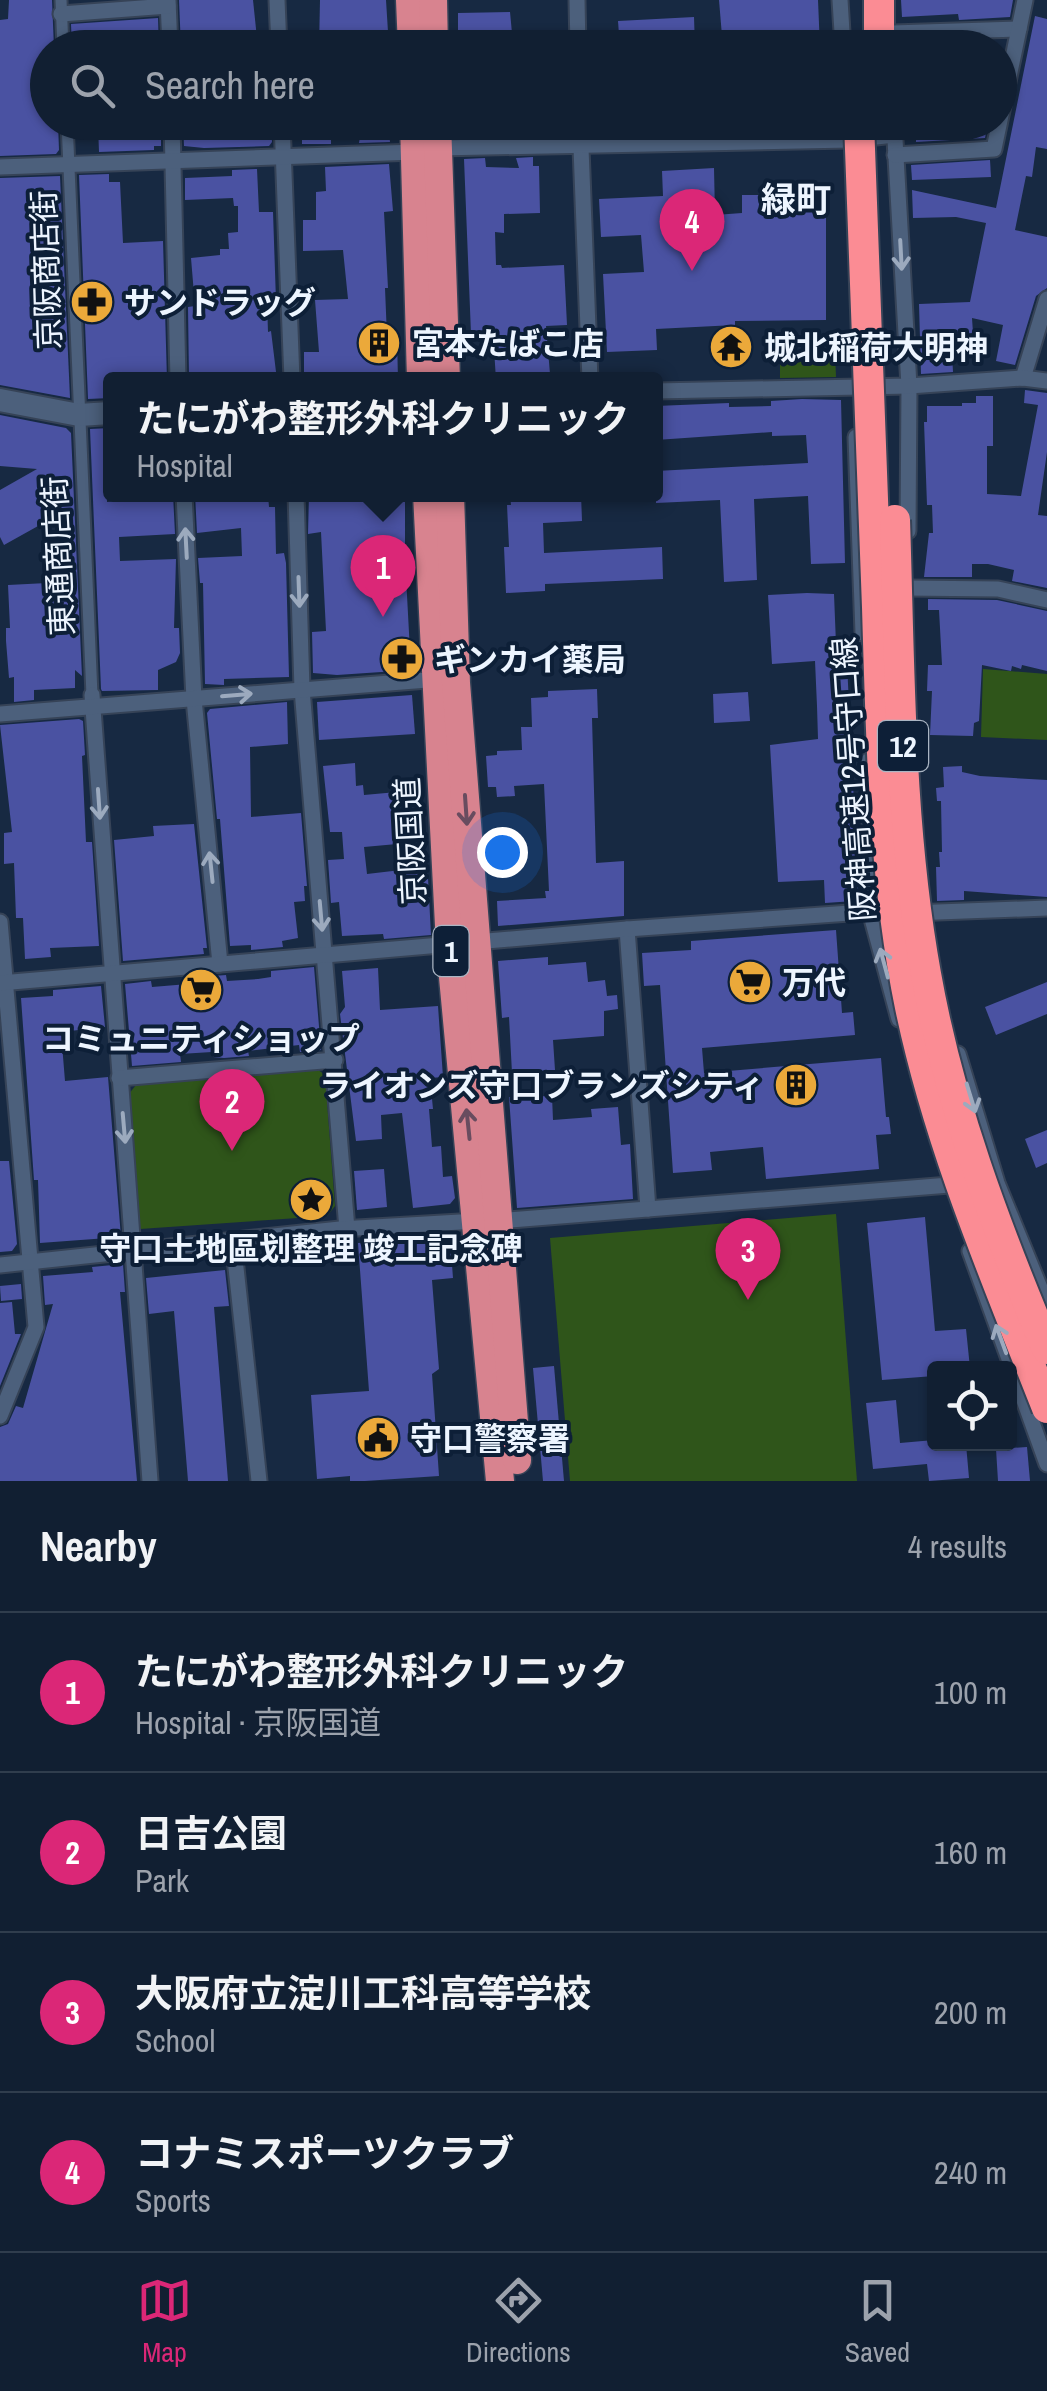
<!DOCTYPE html>
<meta charset="utf-8">
<style>
:root{--surface:#111f32;--page:#1e2c3e;--text:#f1f3f6;--muted:#9ca2ac;--line:#303d4d;--accent:#db2777}
body{margin:0;font-family:"Archivo Narrow","Noto Sans JP",sans-serif;background:var(--page);color:var(--text)}
.controls{position:absolute;right:30px;bottom:30px;display:grid;overflow:hidden;border-radius:10px;box-shadow:0 2px 8px #0004}
.controls button{width:90px;height:90px;display:grid;place-items:center;padding:0;border:0;border-bottom:2px solid var(--line);background:var(--surface);color:var(--text);font:50px sans-serif}
.you{position:absolute;left:502px;top:852px;width:35px;height:35px;margin:-25px;border:8px solid #fff;border-radius:50%;background:#1a73e8;box-shadow:0 0 0 15px #1a73e833}
.badge{display:grid;place-items:center;width:65px;height:65px;border-radius:50%;background:var(--accent);color:#fff;font-size:32px;font-weight:700}
.pin{position:absolute;translate:-50% -82px;filter:drop-shadow(0 2px 5px #0008)}
.pin::after{content:'';position:absolute;top:52px;width:35px;height:30px;background:inherit;clip-path:polygon(0 0,100% 0,50% 100%)}
.popup{position:absolute;left:103px;top:372px;width:560px;height:130px;box-sizing:border-box;display:grid;place-content:center;border-radius:10px;background:var(--surface);filter:drop-shadow(0 2px 8px #0005);font-size:32px;white-space:nowrap;color:var(--muted)}
.popup b{font-size:38px;color:var(--text)}
.popup::after{content:'';position:absolute;left:50%;top:100%;margin-left:-20px;border:20px solid transparent;border-top-color:var(--surface)}
.list{margin:0;padding:0;list-style:none}
h2{display:flex;justify-content:space-between;align-items:center;height:130px;margin:0;padding:0 40px;font-size:42px}
h2 small{font-size:32px;font-weight:400;color:var(--muted)}
.list li{display:grid;grid-template-columns:65px 1fr auto;gap:30px;align-items:center;box-sizing:border-box;height:160px;padding:0 40px;border-top:2px solid var(--line)}
.list b{display:block;font-size:38px;white-space:nowrap}
.list p{margin:0;font-size:32px;white-space:nowrap;color:var(--muted)}
.list em{font-size:32px;font-style:normal;color:var(--muted)}
.icon{flex:none;width:55px;height:55px;fill:none;stroke:currentColor;stroke-width:2;stroke-linecap:round;stroke-linejoin:round}
.map{position:relative;flex:none;width:1047px;height:1481px;overflow:hidden}
.search{position:absolute;background:var(--surface);box-shadow:0 2px 8px #0004;left:30px;right:30px;top:30px;height:110px;display:flex;align-items:center;gap:25px;box-sizing:border-box;padding:0 35px;border-radius:55px;color:var(--muted);font-size:38px}
.sheet{height:770px;background:var(--surface)}
nav{display:flex;justify-content:space-around;align-items:center;box-sizing:border-box;height:140px;border-top:2px solid var(--line);background:var(--surface);font-size:28px;color:var(--muted)}
nav a{display:grid;justify-items:center;gap:5px}
nav .on{color:var(--accent)}
.map>svg:first-child{display:block}
.green{fill:#2f551a}
.building{fill:#4a52a2}
.lines{fill:none;stroke-linecap:round;stroke-linejoin:round}
.pedestrian-casing{stroke:#364357;stroke-width:15}
.minor-casing{stroke:#364357;stroke-width:19}
.secondary-casing{stroke:#364357;stroke-width:26}
.trunk-casing{stroke:#364357;stroke-width:31}
.motorway-casing{stroke:#364357;stroke-width:34}
.pedestrian{stroke:#4c607c;stroke-width:11}
.minor{stroke:#4c607c;stroke-width:15}
.secondary{stroke:#4c607c;stroke-width:22}
.trunk{stroke:#d8838f;stroke-width:28}
.motorway{stroke:#fb8c94;stroke-width:30}
.motorway-bridge-casing{stroke:#364357;stroke-width:34;stroke-linecap:butt}
.motorway-bridge{stroke:#fb8c94;stroke-width:30}
.oneway{stroke:#9caabe}
.oneway2{stroke:#684c5f}
.labels{text-anchor:middle;dominant-baseline:central;stroke-width:8;stroke-linejoin:round;paint-order:stroke}
.shield{fill:#0d1f37;stroke:#aab5c3;stroke-width:2.5}
.shield-label{font-size:30px;font-weight:bold;fill:#edf5ff}
.street-label{font-size:32px;fill:#edf5ff;stroke:#0d1f37}
.poi-label{font-size:32px;font-weight:bold;fill:#edf5ff;stroke:#0d1f37;text-anchor:start}
.neighbourhood-label{font-size:35px;font-weight:bold;fill:#edf5ff;stroke:#0d1f37}
</style>
<div class="map">
<svg width="1047" height="1481" viewBox="0 0 1047 1481">
<rect width="100%" height="100%" fill="#172942"/>
<g class="green">
<polygon points="835,351 836,377 780,378 780,352"/>
<polygon points="983,669 1047,674 1047,740 981,737"/>
<polygon points="317,1069 325,1075 335,1206 327,1216 140,1229 128,1095 136,1085"/>
<polygon points="836,1214 857,1481 570,1481 550,1238"/>
</g>
<g class="building">
<polygon points="9,0 52,0 54,48 48,48 48,123 58,123 59,150 56,154 0,156 0,20 8,19"/>
<polygon points="179,0 253,0 258,48 181,48"/>
<polygon points="320,0 386,0 389,48 319,48"/>
<polygon points="719,0 818,0 820,48 723,48"/>
<polygon points="901,0 1013,0 1010,17 959,20 958,14 902,17"/>
<polygon points="510,12 512,33 458,35 458,13"/>
<polygon points="1035,16 1047,19 1047,149 1036,147 1032,177 1026,176 1015,230 1047,237 1047,288 1036,296 1015,365 996,361 1003,325 972,318 973,333 951,335 953,372 921,374 919,304 970,302 986,223 956,217 913,218 912,190 996,208"/>
<polygon points="694,17 695,48 620,48 618,21"/>
<polygon points="158,18 159,48 72,48 71,24"/>
<polygon points="119,122 161,122 161,146 154,146 154,150 99,152 98,126 119,125"/>
<polygon points="183,122 271,122 272,142 269,146 204,148 184,146"/>
<rect x="302" y="122" width="29" height="22"/>
<polygon points="388,122 390,142 359,143 362,123"/>
<polygon points="506,122 565,122 566,134 510,135"/>
<polygon points="916,122 988,122 985,138 916,142"/>
<polygon points="533,157 533,166 539,166 540,213 504,214 504,233 495,232 496,265 501,265 502,268 564,265 567,325 546,326 550,374 526,375 526,380 496,380 493,333 471,334 464,159 485,158 486,167 519,168 516,158"/>
<polygon points="990,160 991,177 912,180 911,165"/>
<polygon points="389,164 393,211 384,212 388,288 385,288 387,337 397,337 398,380 304,380 304,352 319,352 315,300 348,299 343,250 303,251 303,220 316,220 316,192 326,191 325,167"/>
<polygon points="714,168 715,215 742,213 742,195 826,195 826,320 735,321 735,325 656,329 657,350 607,352 603,274 644,272 641,235 601,237 599,199 663,196 662,171"/>
<polygon points="257,169 259,212 273,212 276,301 267,302 268,332 271,331 277,380 189,380 188,307 195,306 191,258 220,255 220,249 229,249 228,233 238,232 238,206 234,206 233,198 185,200 185,178 232,176 232,170"/>
<polygon points="109,174 109,182 120,182 123,243 163,241 167,380 110,380 110,398 88,399 79,175"/>
<polygon points="60,176 70,398 0,385 0,178"/>
<polygon points="1025,390 1047,393 1047,452 1038,515 1047,516 1047,588 1012,581 1014,570 988,564 972,564 972,577 924,577 929,533 933,533 932,505 927,505 924,422 927,422 927,406 962,406 962,403 976,403 976,396 993,396 993,446 987,446 987,494 1021,496 1038,405 1024,403"/>
<polygon points="802,399 841,400 845,563 811,564 808,496 754,499 757,580 724,582 720,500 656,503 656,471 808,463 806,435 772,436 772,432 656,440 656,406 729,403 729,407 771,406 771,401"/>
<polygon points="0,415 66,428 71,433 82,676 75,670 75,688 34,690 34,700 14,702 14,677 9,678 6,641 6,628 10,628 8,585 47,583 46,557 58,556 56,516 4,545 0,537 0,490 37,469 0,466"/>
<polygon points="110,428 110,453 106,454 107,502 145,500 144,494 173,494 175,534 119,537 120,561 176,559 174,628 179,628 180,653 176,662 158,670 158,690 102,691 101,689 90,429"/>
<polygon points="195,494 268,495 269,507 275,507 276,554 284,553 286,563 289,677 224,679 224,685 205,684 203,583 200,583 198,558 242,556 241,528 197,533"/>
<polygon points="309,494 405,494 405,558 411,670 337,675 313,673 312,632 326,631 321,532 308,534"/>
<polygon points="510,494 581,494 582,521 543,523 544,553 662,547 663,579 545,584 545,591 506,593 504,547 509,547 507,505 511,505"/>
<polygon points="807,593 834,594 836,644 846,644 858,883 858,895 854,901 825,903 824,880 778,882 770,745 818,739 817,706 815,661 772,664 768,595"/>
<polygon points="928,599 997,600 1047,611 1047,671 1022,665 1021,669 1012,666 1011,671 982,665 979,721 974,723 973,736 930,735 932,691 927,691 928,665 942,665 939,610 928,610"/>
<polygon points="597,689 598,718 592,718 596,863 624,861 624,916 498,926 497,901 546,898 545,891 549,891 544,784 514,786 515,796 497,797 496,787 488,787 486,756 497,755 497,751 522,750 521,727 532,727 531,698 548,697 548,691"/>
<polygon points="748,692 750,721 714,723 713,694"/>
<polygon points="412,695 415,734 319,740 317,702"/>
<polygon points="287,702 288,744 250,747 251,817 301,813 307,886 304,886 305,901 294,902 298,938 282,941 283,947 251,950 251,945 230,946 220,819 217,819 207,713 210,709"/>
<polygon points="79,719 83,721 85,755 82,756 86,842 92,842 99,946 50,948 51,957 25,959 23,918 16,918 14,863 4,864 4,833 12,832 0,725"/>
<polygon points="355,763 356,786 363,785 364,795 397,792 397,783 419,781 421,803 393,805 397,844 364,847 367,874 401,870 400,862 427,859 431,935 384,939 383,934 342,936 339,902 331,903 328,860 344,859 342,832 330,832 323,766"/>
<polygon points="962,766 962,772 980,776 1047,780 1047,897 964,891 964,900 937,901 936,867 940,867 939,852 942,852 941,801 937,801 936,788 944,787 943,767"/>
<polygon points="194,824 207,948 203,948 204,954 123,961 114,840 154,836 153,826"/>
<polygon points="836,930 842,1013 853,1012 855,1035 702,1048 704,1073 881,1058 886,1117 889,1117 891,1134 876,1135 879,1169 766,1179 763,1147 710,1152 712,1170 673,1173 660,985 644,986 642,953 691,950 691,941"/>
<polygon points="548,957 548,965 586,962 588,982 605,980 607,996 617,995 618,1009 604,1011 604,1036 553,1040 555,1070 512,1073 509,1017 502,1018 498,961"/>
<polygon points="314,967 321,1050 300,1052 299,1045 248,1051 249,1056 224,1058 213,1057 212,1052 180,1054 181,1062 132,1066 125,984 151,981 152,987 188,984 188,978 226,975 227,981 258,979 271,977 271,971"/>
<polygon points="378,968 380,1010 438,1006 443,1077 430,1078 433,1109 429,1109 432,1147 441,1146 443,1177 452,1176 455,1198 450,1204 413,1208 402,1113 381,1115 382,1139 356,1141 340,1014 345,1007 342,971"/>
<polygon points="1047,982 1047,1014 996,1035 985,1007"/>
<polygon points="101,986 105,1027 61,1032 65,1081 108,1077 121,1237 40,1243 38,1180 34,1180 21,998 53,996 53,990"/>
<polygon points="552,1096 553,1120 592,1117 591,1109 618,1107 621,1145 630,1144 633,1199 517,1208 509,1097"/>
<polygon points="1047,1130 1047,1163 1036,1168 1025,1139"/>
<polygon points="0,1161 9,1161 17,1244 12,1251 0,1252"/>
<polygon points="384,1169 387,1207 357,1210 354,1171"/>
<polygon points="925,1217 935,1331 966,1329 970,1368 934,1368 934,1376 882,1380 867,1223"/>
<polygon points="450,1238 453,1278 432,1280 439,1369 432,1374 439,1476 365,1481 350,1481 350,1476 317,1479 311,1395 369,1391 358,1243"/>
<polygon points="123,1264 125,1292 120,1292 137,1481 0,1481 0,1427 8,1424 16,1406 23,1408 53,1304 45,1305 43,1276 93,1272 92,1267"/>
<polygon points="225,1270 229,1306 214,1307 228,1481 188,1481 174,1311 149,1314 146,1278"/>
<polygon points="21,1284 22,1299 1,1301 0,1286"/>
<polygon points="12,1302 15,1334 21,1334 0,1386 0,1303"/>
<polygon points="554,1366 564,1481 543,1481 533,1368"/>
<polygon points="896,1400 900,1443 934,1440 934,1444 966,1444 969,1478 929,1481 927,1464 873,1469 866,1403"/>
<polygon points="1027,1447 1030,1481 998,1481 996,1449"/>
</g>
<g class="lines">
<g class="pedestrian-casing">
<g id="pedestrian">
<polyline points="61,0 63,48"/>
<polyline points="67,122 92,695"/>
</g>
</g>
<g class="minor-casing">
<g id="minor">
<polyline points="168,0 170,48"/>
<polyline points="277,0 279,48"/>
<polyline points="577,0 578,48"/>
<polyline points="840,0 843,48"/>
<polyline points="61,14 168,6"/>
<polyline points="893,33 1019,29"/>
<polyline points="172,122 178,380"/>
<polyline points="282,122 292,380"/>
<polyline points="580,122 590,380"/>
<polyline points="894,122 909,386 908,531"/>
<polyline points="438,148 849,140 894,135"/>
<polyline points="895,155 994,149 1025,0"/>
<polyline points="0,167 415,152"/>
<polyline points="1023,378 1047,299"/>
<polyline points="656,391 909,386 1023,378 1047,381"/>
<polyline points="856,437 863,633"/>
<polyline points="184,494 194,699 220,964"/>
<polyline points="296,494 302,689 347,1229"/>
<polyline points="907,588 998,589 1047,600"/>
<polyline points="92,695 150,1481"/>
<polyline points="0,714 440,679"/>
<polyline points="868,761 873,903 870,911 899,1019"/>
<polyline points="911,913 1047,908"/>
<polyline points="0,922 36,1327 0,1416"/>
<polyline points="627,929 648,1209"/>
<polyline points="0,983 627,929 878,911"/>
<polyline points="958,1054 997,1183 1047,1305"/>
<polyline points="119,1078 335,1060"/>
<polyline points="497,1221 962,1184"/>
<polyline points="233,1240 259,1481"/>
<polyline points="970,1251 1047,1464"/>
<polyline points="0,1265 340,1229 477,1221"/>
</g>
</g>
<g class="secondary-casing">
<polyline id="secondary" points="0,400 79,415 110,413"/>
</g>
<g class="trunk-casing">
<g id="trunk">
<polyline points="410,0 412,48"/>
<polyline points="433,0 434,48"/>
<polyline points="414,122 421,380"/>
<polyline points="437,122 446,380"/>
<polyline points="427,494 450,945 500,1481"/>
<polyline points="450,494 456,683 517,1460"/>
</g>
</g>
<g class="motorway-casing">
<polyline id="motorway" points="879,0 879,48"/>
</g>
<use href="#pedestrian" class="pedestrian"/>
<use href="#minor" class="minor"/>
<use href="#secondary" class="secondary"/>
<use href="#trunk" class="trunk"/>
<use href="#motorway" class="motorway"/>
<g class="motorway-bridge-casing">
<g id="motorway-bridge">
<path d="M 859,122 C 865,284 871,446 877,607 C 881,741 883,875 910,1007 C 939,1146 995,1276 1047,1408"/>
<path d="M 895,520 C 900,672 899,825 926,974 C 949,1104 996,1228 1047,1349"/>
</g>
</g>
<use href="#motorway-bridge" class="motorway-bridge"/>
</g>
<defs><path id="oneway-shaft" d="M-6 0H5M1.5-3L5.5 0L1.5 3" fill="none" stroke-width="1.6" stroke-linecap="round" stroke-linejoin="round" transform="scale(2.5)"/></defs>
<g class="oneway">
<use href="#oneway-shaft" transform="translate(901 255) rotate(87)"/>
<use href="#oneway-shaft" transform="translate(186 543) rotate(-93)"/>
<use href="#oneway-shaft" transform="translate(299 592) rotate(88)"/>
<use href="#oneway-shaft" transform="translate(237 695) rotate(-5)"/>
<use href="#oneway-shaft" transform="translate(99 804) rotate(86)"/>
<use href="#oneway-shaft" transform="translate(211 867) rotate(-96)"/>
<use href="#oneway-shaft" transform="translate(321 916) rotate(85)"/>
<use href="#oneway-shaft" transform="translate(884 963) rotate(-105)"/>
<use href="#oneway-shaft" transform="translate(971 1098) rotate(73)"/>
<use href="#oneway-shaft" transform="translate(124 1128) rotate(85)"/>
<use href="#oneway-shaft" transform="translate(1001 1339) rotate(-110)"/>
</g>
<g class="oneway2">
<use href="#oneway-shaft" transform="translate(466 810) rotate(86)"/>
<use href="#oneway-shaft" transform="translate(468 1124) rotate(-96)"/>
</g>
<defs>
<g id="pharmacy-disc" transform="scale(2.25)"><circle r="9.5" fill="#eba93a" stroke="#0d1f37"/><path d="M-2-6h4v4h4v4h-4v4h-4v-4h-4v-4h4Z" fill="#111"/></g>
<g id="building-disc" transform="scale(2.25)"><circle r="9.5" fill="#eba93a" stroke="#0d1f37"/><path d="M-4-6H4V6H1V3H-1V6H-4ZM-2.5-4.3h1.7v1.8h-1.7ZM.8-4.3h1.7v1.8H.8ZM-2.5-1h1.7V.8h-1.7ZM.8-1h1.7V.8H.8Z" fill="#111"/></g>
<g id="temple-disc" transform="scale(2.25)"><circle r="9.5" fill="#eba93a" stroke="#0d1f37"/><path d="M0-6L5-2H3V0L6.5 2.5H4V6H1.5V3h-3V6H-4V2.5H-6.5L-3 0V-2H-5Z" fill="#111"/></g>
<g id="supermarket-disc" transform="scale(2.25)"><circle r="9.5" fill="#eba93a" stroke="#0d1f37"/><path d="M-6-5.5h2.5l.6 2H6L4.5 2H-2.5L-4.4-4H-6ZM-1.5 3.2a1.3 1.3 0 1 0 .1 0ZM3 3.2a1.3 1.3 0 1 0 .1 0Z" fill="#111"/></g>
<g id="sight-disc" transform="scale(2.25)"><circle r="9.5" fill="#eba93a" stroke="#0d1f37"/><path d="M0-6L1.8-2.2L6-1.7L2.9 1.2L3.7 5.4L0 3.3L-3.7 5.4L-2.9 1.2L-6-1.7L-1.8-2.2Z" fill="#111"/></g>
<g id="civic-disc" transform="scale(2.25)"><circle r="9.5" fill="#eba93a" stroke="#0d1f37"/><path d="M-.6-6.5H3V-4.5H.6V-3L4-1V1h2V6H-6V1h2V-1L-.6-3ZM-1.2 2.5V6h2.4V2.5Z" fill="#111"/></g>
</defs>
<g fill-rule="evenodd">
<use href="#pharmacy-disc" x="92" y="302"/>
<use href="#building-disc" x="379" y="343"/>
<use href="#temple-disc" x="731" y="347"/>
<use href="#pharmacy-disc" x="402" y="659"/>
<use href="#supermarket-disc" x="750" y="982"/>
<use href="#supermarket-disc" x="201" y="990"/>
<use href="#building-disc" x="796" y="1085"/>
<use href="#sight-disc" x="311" y="1200"/>
<use href="#civic-disc" x="378" y="1438"/>
</g>
<g class="labels">
<g class="shield">
<rect x="878" y="721" width="50" height="50" rx="8"/>
<rect x="433.5" y="926" width="35" height="50" rx="8"/>
</g>
<g class="shield-label">
<text x="903" y="746">12</text>
<text x="451" y="951">1</text>
</g>
<g class="street-label">
<text transform="translate(46 270) rotate(-92)">京阪商店街</text>
<text transform="translate(58 556) rotate(-93)">東通商店街</text>
<text transform="translate(853 779) rotate(-94)">阪神高速12号守口線</text>
<text transform="translate(410 841) rotate(-93)">京阪国道</text>
</g>
<g class="poi-label">
<text x="124" y="302">サンドラッグ</text>
<text x="412" y="343">宮本たばこ店</text>
<text x="764" y="347">城北稲荷大明神</text>
<text x="434" y="659">ギンカイ薬局</text>
<text x="782" y="982">万代</text>
<text x="201" y="1038" text-anchor="middle">コミュニティショップ</text>
<text x="764" y="1085" text-anchor="end">ライオンズ守口ブランズシティ</text>
<text x="311" y="1248" text-anchor="middle">守口土地區划整理 竣工記念碑</text>
<text x="410" y="1438">守口警察署</text>
</g>
<g class="neighbourhood-label">
<text x="796" y="199">緑町</text>
</g>
</g>
</svg>
<div class="controls">
<button><svg class="icon" aria-label="locate" viewBox="0 0 24 24"><circle cx="12" cy="12" r="6"/><path d="M12 2v4M12 18v4M2 12h4M18 12h4"/></svg></button>
</div>
<div class="you"></div>
<div class="pin badge" style="left:383px;top:617px">1</div>
<div class="popup"><b>たにがわ整形外科クリニック</b>Hospital</div>
<div class="pin badge" style="left:232px;top:1151px">2</div>
<div class="pin badge" style="left:748px;top:1300px">3</div>
<div class="pin badge" style="left:692px;top:271px">4</div>
<div class="search"><svg class="icon" aria-label="search" viewBox="0 0 24 24"><circle cx="10" cy="10" r="6"/><path d="M15 15l6 6"/></svg>Search here</div>
</div>
<section class="sheet">
<h2>Nearby<small>4 results</small></h2>
<ul class="list">
<li><span class="badge">1</span><div><b>たにがわ整形外科クリニック</b><p>Hospital · 京阪国道</p></div><em>100 m</em></li>
<li><span class="badge">2</span><div><b>日吉公園</b><p>Park</p></div><em>160 m</em></li>
<li><span class="badge">3</span><div><b>大阪府立淀川工科高等学校</b><p>School</p></div><em>200 m</em></li>
<li><span class="badge">4</span><div><b>コナミスポーツクラブ</b><p>Sports</p></div><em>240 m</em></li>
</ul>
</section>
<nav>
<a class="on"><svg class="icon" aria-label="map" viewBox="0 0 24 24"><path d="M3 6l6-2 6 2 6-2v14l-6 2-6-2-6 2zM9 4v14M15 6v14"/></svg>Map</a>
<a><svg class="icon" aria-label="directions" viewBox="0 0 24 24"><path d="M12 3l9 9-9 9-9-9zM9 14v-3h6M13 9l2 2-2 2"/></svg>Directions</a>
<a><svg class="icon" aria-label="saved" viewBox="0 0 24 24"><path d="M7 4h10v16l-5-4-5 4z"/></svg>Saved</a>
</nav>
